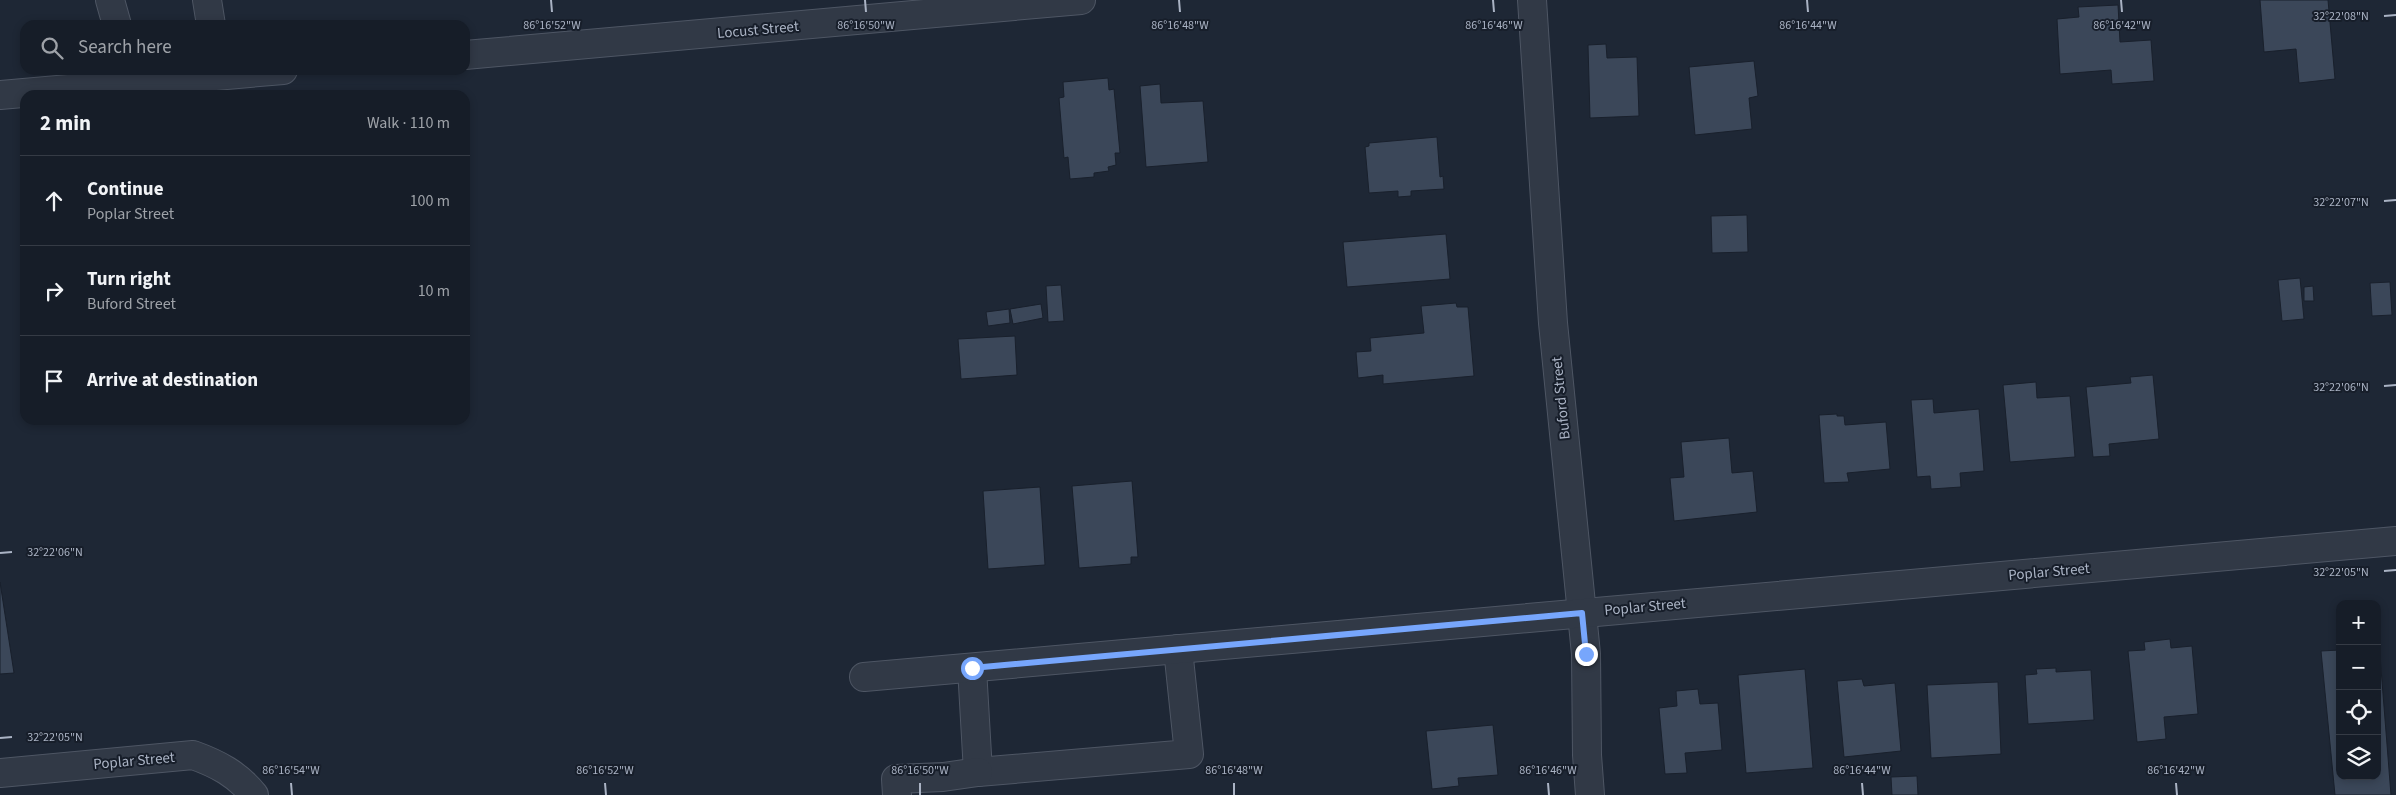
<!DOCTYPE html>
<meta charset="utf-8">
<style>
:root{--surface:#161d28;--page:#232a34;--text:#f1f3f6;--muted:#9ea2a8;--line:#353b45}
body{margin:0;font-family:"Source Sans 3",sans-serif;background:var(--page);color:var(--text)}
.controls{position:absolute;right:15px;bottom:15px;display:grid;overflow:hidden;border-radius:10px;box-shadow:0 2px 8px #0003}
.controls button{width:45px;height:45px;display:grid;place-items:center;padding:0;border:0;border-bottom:1px solid var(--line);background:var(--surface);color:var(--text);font:25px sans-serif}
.stop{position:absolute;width:15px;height:15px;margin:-11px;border:4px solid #77a6fc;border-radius:50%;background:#fff}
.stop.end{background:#77a6fc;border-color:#fff;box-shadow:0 1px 5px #0008}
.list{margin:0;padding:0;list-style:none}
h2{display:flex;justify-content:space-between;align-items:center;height:65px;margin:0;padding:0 20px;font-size:21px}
h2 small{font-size:16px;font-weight:400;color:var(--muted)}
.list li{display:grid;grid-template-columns:32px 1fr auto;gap:15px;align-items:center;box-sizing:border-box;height:90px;padding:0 20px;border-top:1px solid var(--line)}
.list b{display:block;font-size:19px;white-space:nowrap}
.list p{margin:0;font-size:16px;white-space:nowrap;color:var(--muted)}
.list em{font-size:16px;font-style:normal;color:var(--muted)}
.icon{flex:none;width:28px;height:28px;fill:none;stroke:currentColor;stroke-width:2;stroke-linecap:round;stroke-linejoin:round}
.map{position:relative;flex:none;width:2396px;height:795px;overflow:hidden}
.search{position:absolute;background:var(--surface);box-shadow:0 2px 8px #0003;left:20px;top:20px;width:450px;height:55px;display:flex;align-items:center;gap:12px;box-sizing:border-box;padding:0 18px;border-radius:15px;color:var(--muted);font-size:19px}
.panel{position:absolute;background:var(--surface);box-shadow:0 2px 8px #0003;left:20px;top:90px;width:450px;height:335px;border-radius:15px}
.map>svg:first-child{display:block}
.building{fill:#3b4759;stroke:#19202c}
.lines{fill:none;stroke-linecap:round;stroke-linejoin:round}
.minor-casing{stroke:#4e5664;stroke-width:30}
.minor{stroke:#313946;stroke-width:28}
.route{stroke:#77a6fc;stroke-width:6}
.ticks{fill:none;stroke:#aab3c4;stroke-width:2}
.labels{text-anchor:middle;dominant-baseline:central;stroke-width:4;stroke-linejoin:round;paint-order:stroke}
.street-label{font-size:15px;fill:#aab3c4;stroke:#171e2a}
.ticks-label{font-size:12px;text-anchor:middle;fill:#aab3c4;stroke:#171e2a;stroke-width:4;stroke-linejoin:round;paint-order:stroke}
</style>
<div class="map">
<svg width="2396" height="795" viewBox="0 0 2396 795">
<rect width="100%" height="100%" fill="#1e2735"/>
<g class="building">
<polygon points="2260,0 2328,0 2335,79 2299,83 2296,49 2264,52"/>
<polygon points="2118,5 2120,42 2151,40 2154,81 2112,84 2111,70 2060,74 2057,19 2079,17 2078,7"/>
<polygon points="1606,44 1607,58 1637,57 1639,116 1590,118 1588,45"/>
<polygon points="1754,61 1758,96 1749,98 1752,129 1695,135 1689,67"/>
<polygon points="1108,78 1109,90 1114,89 1120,153 1115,153 1116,165 1108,167 1109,171 1094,173 1094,177 1070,179 1068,157 1064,158 1059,98 1064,97 1063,82"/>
<polygon points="1160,84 1161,103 1203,101 1208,162 1146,167 1140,86"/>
<polygon points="1437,137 1440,177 1443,176 1444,189 1411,191 1411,196 1398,197 1398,191 1369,193 1365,147 1369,146 1369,143"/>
<polygon points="1747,215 1748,252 1712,253 1711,216"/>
<polygon points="1446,234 1450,279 1347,287 1343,242"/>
<polygon points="2300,278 2304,319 2282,321 2278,280"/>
<polygon points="2390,282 2392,315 2372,316 2370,283"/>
<polygon points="1061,285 1064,321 1048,322 1046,286"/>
<polygon points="2313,286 2314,301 2304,301 2304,287"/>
<polygon points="1456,303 1457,307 1468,307 1474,376 1383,384 1383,375 1358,378 1356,352 1371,351 1370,338 1424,333 1421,306"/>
<polygon points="1041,304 1043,318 1013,324 1010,309"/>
<polygon points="1009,309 1010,323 988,326 986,312"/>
<polygon points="1015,336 1017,375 961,379 958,339"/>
<polygon points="2153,375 2159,439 2109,444 2110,456 2093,457 2086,387 2131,383 2130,377"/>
<polygon points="2036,382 2037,398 2070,396 2075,457 2010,462 2003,385"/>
<polygon points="1933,399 1934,413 1979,409 1984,471 1960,473 1961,487 1931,489 1930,476 1917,477 1911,400"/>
<polygon points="1837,414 1837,416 1844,416 1845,425 1886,422 1890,469 1847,473 1849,482 1824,483 1819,415"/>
<polygon points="1729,438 1732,473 1753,471 1757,512 1674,521 1670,478 1684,477 1681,442"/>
<polygon points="1132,481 1138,557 1131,557 1131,564 1079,568 1072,486"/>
<polygon points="1040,487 1045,565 988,569 983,491"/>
<polygon points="0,582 14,673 0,674"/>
<polygon points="2170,639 2171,648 2192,646 2198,714 2164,717 2166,739 2137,742 2128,651 2145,650 2144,642"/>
<polygon points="2340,650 2340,776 2377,776 2377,656 2380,656 2391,795 2335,795 2321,651"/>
<polygon points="2056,668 2056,672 2091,670 2094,720 2028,724 2025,675 2037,674 2036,669"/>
<polygon points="1805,669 1813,768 1746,773 1738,675"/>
<polygon points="1862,679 1864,686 1895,683 1901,751 1844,757 1837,681"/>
<polygon points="1998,682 2001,754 1931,758 1927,685"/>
<polygon points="1698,689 1700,704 1718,703 1722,750 1685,753 1687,773 1665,774 1659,708 1677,706 1676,691"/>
<polygon points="1493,725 1498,775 1458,778 1459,786 1432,789 1426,731"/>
<polygon points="1917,776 1918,795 1892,795 1891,777"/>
</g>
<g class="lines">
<g class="minor-casing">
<g id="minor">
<polyline points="110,0 117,25"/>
<polyline points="207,0 211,25"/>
<polyline points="1532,0 1553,323 1586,654 1587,755 1590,795"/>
<polyline points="465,55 1081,0"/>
<polyline points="0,95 283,70"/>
<polyline points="972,668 978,772 1189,754 1178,649"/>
<polyline points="864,677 2396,541"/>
<path d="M 0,773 L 193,755 C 218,764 237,774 254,795"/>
<polyline points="897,795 896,779 943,777 978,772"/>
</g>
</g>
<use href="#minor" class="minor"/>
</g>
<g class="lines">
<polyline class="route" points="972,668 1582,613 1586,654"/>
</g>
<path class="ticks" d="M 551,0 L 552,12M 865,0 L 866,12M 1179,0 L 1180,12M 1493,0 L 1494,12M 1807,0 L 1808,12M 2121,0 L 2122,12M 2384,16 L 2396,15M 2384,201 L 2396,200M 2384,386 L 2396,385M 0,553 L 12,552M 2384,571 L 2396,570M 0,738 L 12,737M 291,783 L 292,795M 605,783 L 606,795M 920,783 L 920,795M 1234,783 L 1234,795M 1548,783 L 1549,795M 1862,783 L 1863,795M 2176,783 L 2177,795"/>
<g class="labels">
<g class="street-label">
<text transform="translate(758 30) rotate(-5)">Locust Street</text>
<text transform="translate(1561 398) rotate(-96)">Buford Street</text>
<text transform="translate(2049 572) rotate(-5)">Poplar Street</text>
<text transform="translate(1645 607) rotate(-5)">Poplar Street</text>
<text transform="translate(134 761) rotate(-5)">Poplar Street</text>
</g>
</g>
<g class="ticks-label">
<text x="2341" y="20">32°22'08"N</text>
<text x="552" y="29">86°16'52"W</text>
<text x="866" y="29">86°16'50"W</text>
<text x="1180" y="29">86°16'48"W</text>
<text x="1494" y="29">86°16'46"W</text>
<text x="1808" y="29">86°16'44"W</text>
<text x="2122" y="29">86°16'42"W</text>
<text x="2341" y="206">32°22'07"N</text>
<text x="2341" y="391">32°22'06"N</text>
<text x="55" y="556">32°22'06"N</text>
<text x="2341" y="576">32°22'05"N</text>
<text x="55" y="741">32°22'05"N</text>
<text x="291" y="774">86°16'54"W</text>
<text x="605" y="774">86°16'52"W</text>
<text x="920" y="774">86°16'50"W</text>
<text x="1234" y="774">86°16'48"W</text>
<text x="1548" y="774">86°16'46"W</text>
<text x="1862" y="774">86°16'44"W</text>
<text x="2176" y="774">86°16'42"W</text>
</g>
</svg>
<div class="controls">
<button>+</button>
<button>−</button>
<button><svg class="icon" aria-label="locate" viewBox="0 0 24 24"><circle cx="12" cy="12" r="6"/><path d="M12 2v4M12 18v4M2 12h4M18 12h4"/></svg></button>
<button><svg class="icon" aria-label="layers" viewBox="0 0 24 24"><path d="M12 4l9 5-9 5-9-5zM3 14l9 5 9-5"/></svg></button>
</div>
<div class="stop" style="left:972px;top:668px"></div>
<div class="stop end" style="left:1586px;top:654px"></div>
<div class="search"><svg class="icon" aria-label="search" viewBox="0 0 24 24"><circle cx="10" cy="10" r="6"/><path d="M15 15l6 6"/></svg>Search here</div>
<section class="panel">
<h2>2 min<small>Walk · 110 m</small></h2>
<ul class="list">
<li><svg class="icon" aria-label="ahead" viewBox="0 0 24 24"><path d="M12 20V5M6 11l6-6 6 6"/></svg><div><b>Continue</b><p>Poplar Street</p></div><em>100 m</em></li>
<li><svg class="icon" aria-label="right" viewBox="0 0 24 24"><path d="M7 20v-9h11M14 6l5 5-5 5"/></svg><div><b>Turn right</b><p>Buford Street</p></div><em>10 m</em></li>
<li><svg class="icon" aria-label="arrive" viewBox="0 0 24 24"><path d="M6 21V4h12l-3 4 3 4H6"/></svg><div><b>Arrive at destination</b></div></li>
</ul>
</section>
</div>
